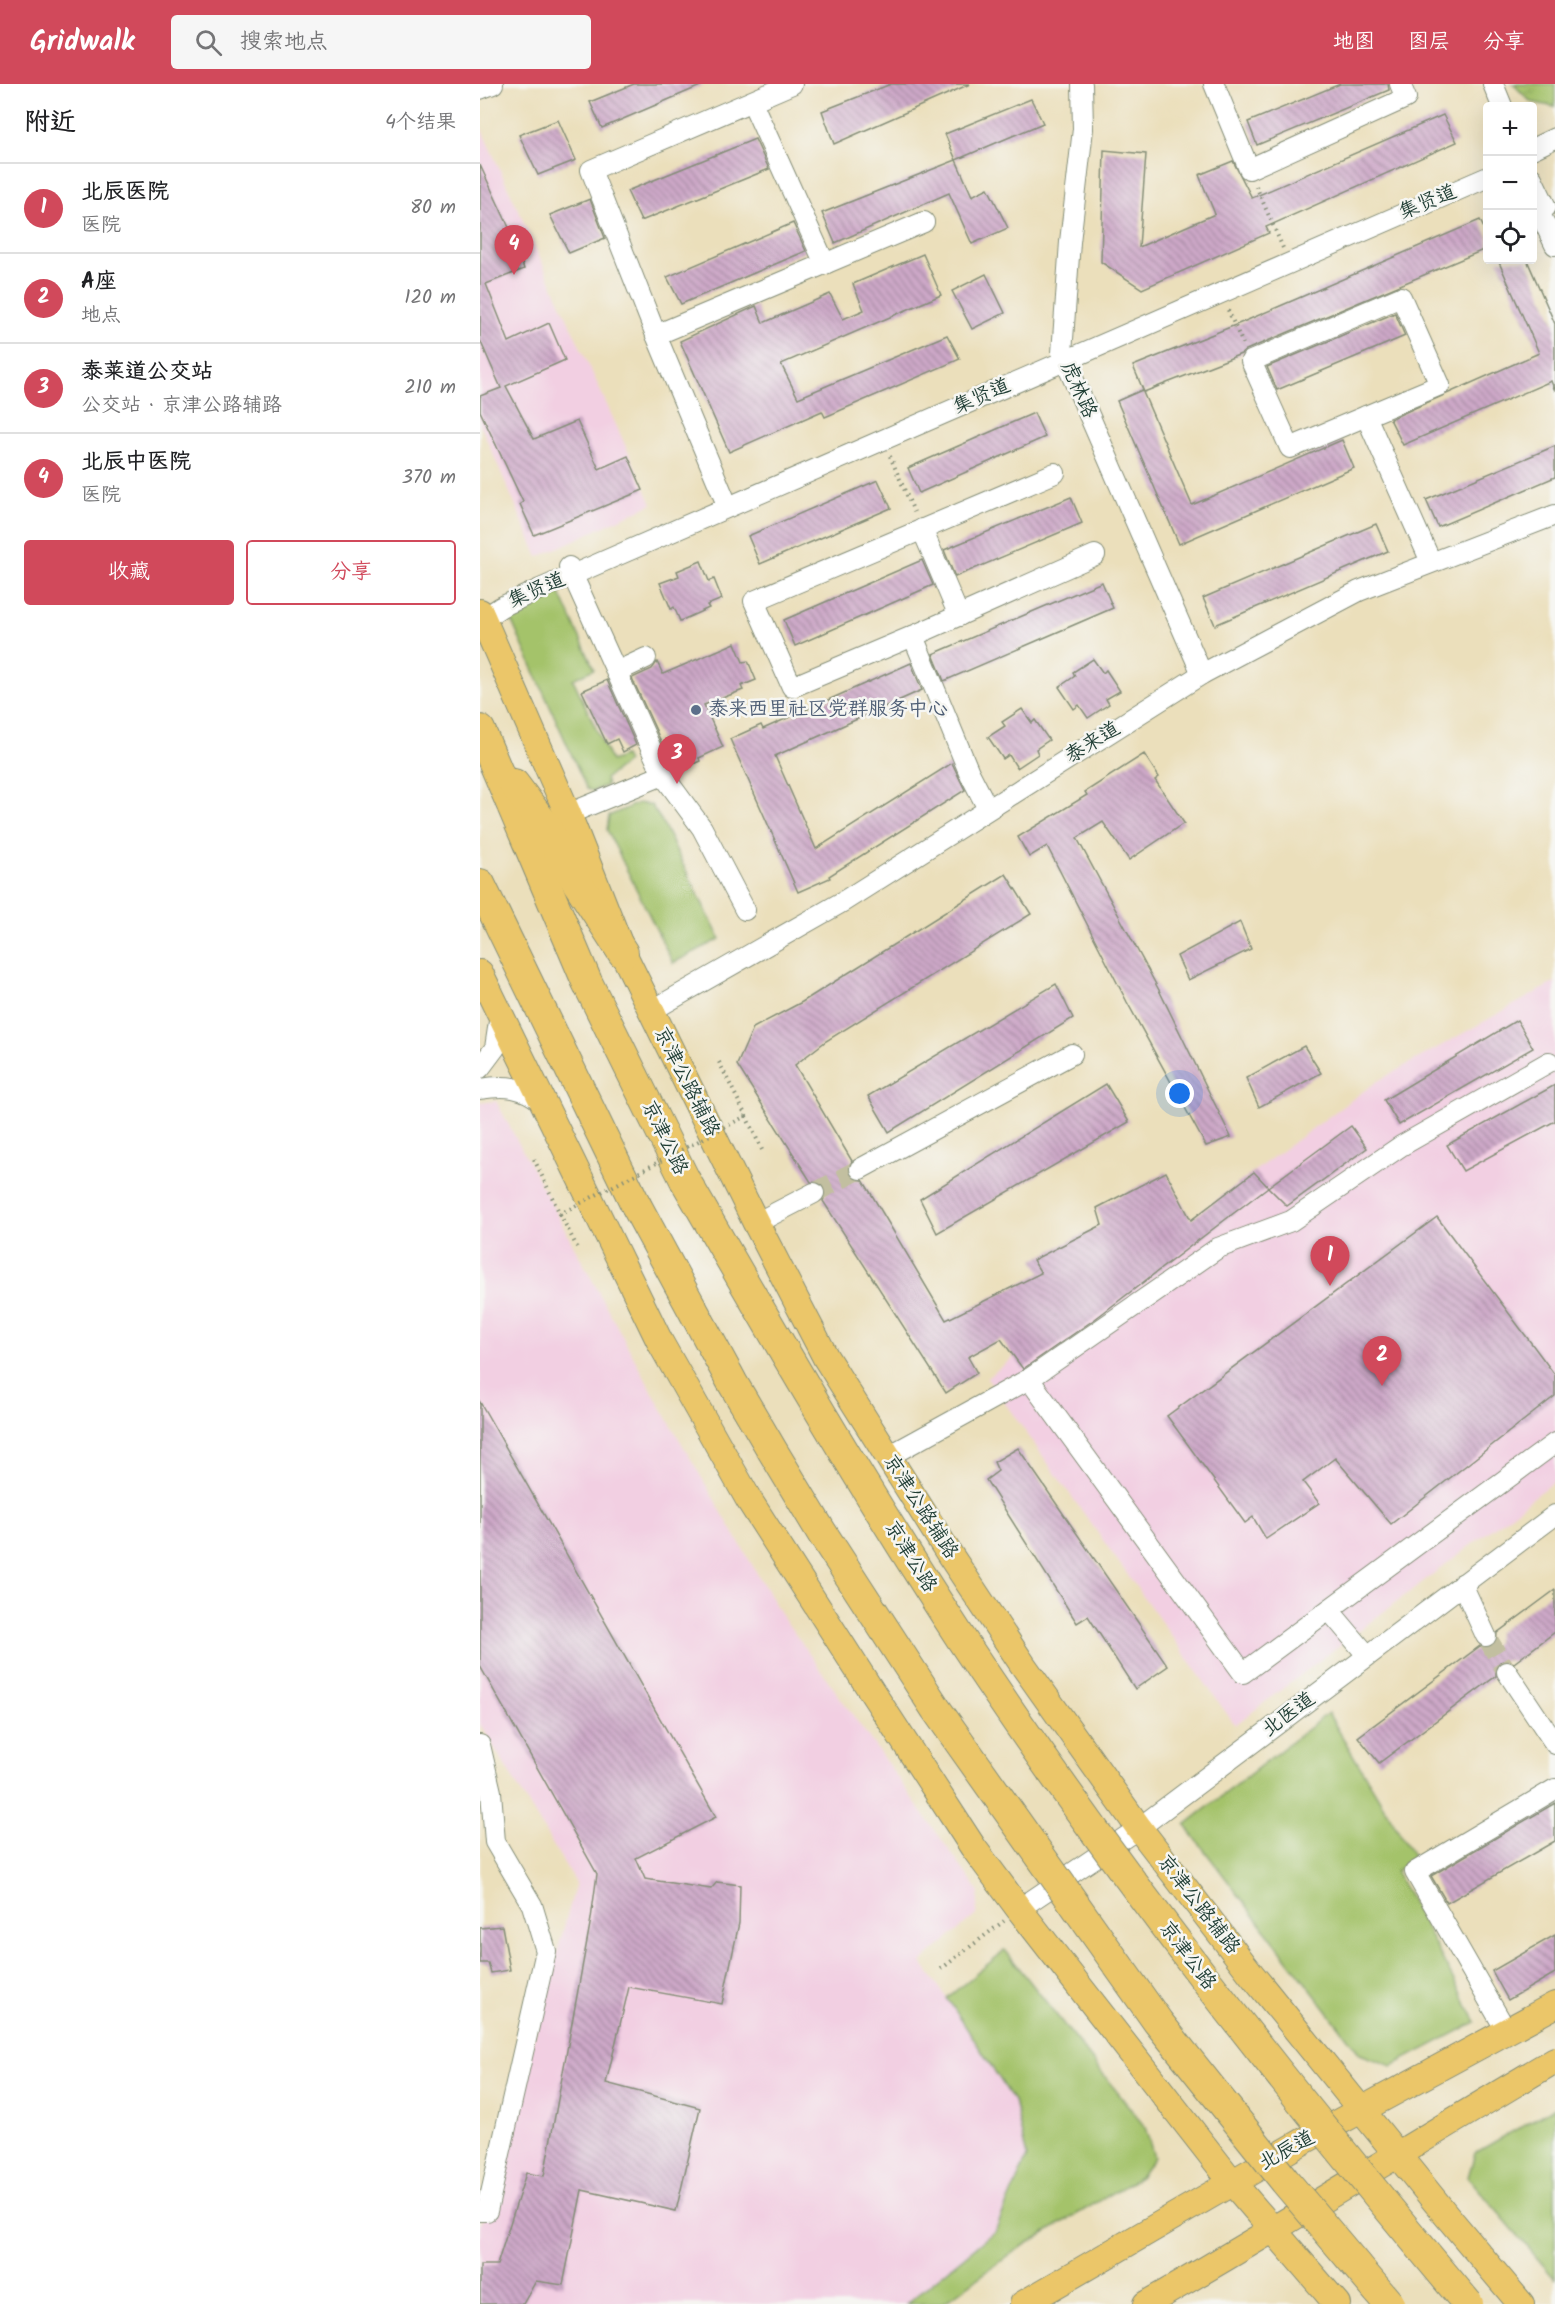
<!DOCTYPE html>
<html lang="zh">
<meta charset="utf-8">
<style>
:root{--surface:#fff;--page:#f6f6f6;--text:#202124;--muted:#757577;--line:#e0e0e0;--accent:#d1495b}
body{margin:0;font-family:Kalam,"LXGW WenKai TC",sans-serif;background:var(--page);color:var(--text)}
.controls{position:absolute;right:18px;top:18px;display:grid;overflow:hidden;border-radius:6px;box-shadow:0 6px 24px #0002}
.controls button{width:54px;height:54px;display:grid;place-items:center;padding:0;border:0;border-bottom:2px solid var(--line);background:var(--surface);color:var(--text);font:30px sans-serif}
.you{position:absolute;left:700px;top:1010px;width:21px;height:21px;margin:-15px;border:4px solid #fff;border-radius:50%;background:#1a73e8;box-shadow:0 0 0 9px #1a73e833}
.badge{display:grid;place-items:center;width:39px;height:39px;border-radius:50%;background:var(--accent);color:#fff;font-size:20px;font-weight:700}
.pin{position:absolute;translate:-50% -50px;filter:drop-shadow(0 2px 3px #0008)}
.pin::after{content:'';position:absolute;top:32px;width:21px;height:18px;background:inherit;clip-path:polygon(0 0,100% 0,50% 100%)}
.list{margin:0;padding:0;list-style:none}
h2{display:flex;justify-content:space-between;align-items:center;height:78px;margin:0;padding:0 24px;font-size:26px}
h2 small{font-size:20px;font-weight:400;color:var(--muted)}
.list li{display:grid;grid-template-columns:39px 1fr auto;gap:18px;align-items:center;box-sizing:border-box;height:90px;padding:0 24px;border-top:2px solid var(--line)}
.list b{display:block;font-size:22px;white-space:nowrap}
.list p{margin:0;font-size:20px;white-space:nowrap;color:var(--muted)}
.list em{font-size:20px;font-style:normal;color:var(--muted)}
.actions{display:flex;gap:12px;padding:18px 24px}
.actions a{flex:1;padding:14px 0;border:2px solid var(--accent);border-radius:6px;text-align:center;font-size:21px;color:var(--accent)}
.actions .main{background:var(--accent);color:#fff}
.icon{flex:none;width:33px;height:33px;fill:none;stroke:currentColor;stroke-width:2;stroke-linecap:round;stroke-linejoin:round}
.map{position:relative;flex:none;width:1075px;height:2220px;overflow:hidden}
header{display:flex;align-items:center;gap:36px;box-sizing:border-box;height:84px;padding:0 30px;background:var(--accent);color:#fff}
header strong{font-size:28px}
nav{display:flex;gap:33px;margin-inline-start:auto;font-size:21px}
.search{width:420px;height:54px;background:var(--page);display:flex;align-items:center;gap:15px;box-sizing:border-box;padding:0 21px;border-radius:6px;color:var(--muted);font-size:22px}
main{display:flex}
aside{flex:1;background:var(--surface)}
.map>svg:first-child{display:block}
.built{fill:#f2cfe2}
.grass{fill:#a4c36b;stroke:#628050;stroke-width:1.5}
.park{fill:url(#park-tufts);stroke:#628050;stroke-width:1.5}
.building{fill:url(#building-back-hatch)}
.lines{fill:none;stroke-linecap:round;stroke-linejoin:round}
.minor-tunnel{stroke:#c2bfa0;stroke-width:20;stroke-dasharray:20 10;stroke-linecap:butt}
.minor-casing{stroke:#858e78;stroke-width:22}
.major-casing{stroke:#858e78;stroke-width:28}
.highway-casing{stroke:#858e78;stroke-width:32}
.path{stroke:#858e78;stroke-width:4;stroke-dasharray:1.5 4.5;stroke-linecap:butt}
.minor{stroke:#fff;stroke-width:20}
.major{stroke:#ebc669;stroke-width:26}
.highway{stroke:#ebc669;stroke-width:30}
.highway-bridge-casing{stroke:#858e78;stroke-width:32;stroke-linecap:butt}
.path-bridge{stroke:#858e78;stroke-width:4;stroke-dasharray:1.5 4.5;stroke-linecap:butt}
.highway-bridge{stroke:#ebc669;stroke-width:30}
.service-dot{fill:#5c6f8a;stroke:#f6f6f2;stroke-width:2}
.labels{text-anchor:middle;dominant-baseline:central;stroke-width:5;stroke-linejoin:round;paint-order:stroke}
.street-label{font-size:20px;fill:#1f3d34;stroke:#f6f6f2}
.service-label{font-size:20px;fill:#4e5e75;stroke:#f6f6f2;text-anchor:start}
</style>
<header>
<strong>Gridwalk</strong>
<div class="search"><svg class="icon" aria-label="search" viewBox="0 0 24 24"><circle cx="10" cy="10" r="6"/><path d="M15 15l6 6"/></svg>搜索地点</div>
<nav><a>地图</a><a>图层</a><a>分享</a></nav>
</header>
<main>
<aside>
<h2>附近<small>4个结果</small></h2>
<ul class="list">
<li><span class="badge">1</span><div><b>北辰医院</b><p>医院</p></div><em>80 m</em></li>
<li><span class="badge">2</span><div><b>A座</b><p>地点</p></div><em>120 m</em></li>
<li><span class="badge">3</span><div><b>泰莱道公交站</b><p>公交站 · 京津公路辅路</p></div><em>210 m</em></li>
<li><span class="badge">4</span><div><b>北辰中医院</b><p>医院</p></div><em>370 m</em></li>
</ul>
<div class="actions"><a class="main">收藏</a><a>分享</a></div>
</aside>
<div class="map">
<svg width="1075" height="2220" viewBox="0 0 1075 2220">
<defs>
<pattern id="park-tufts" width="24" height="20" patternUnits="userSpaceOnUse" patternTransform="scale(1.5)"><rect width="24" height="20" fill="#a4c36b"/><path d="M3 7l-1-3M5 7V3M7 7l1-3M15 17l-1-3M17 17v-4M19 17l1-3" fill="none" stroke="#85a059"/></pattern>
<pattern id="building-back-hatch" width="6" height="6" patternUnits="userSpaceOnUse" patternTransform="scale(1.5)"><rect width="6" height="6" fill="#cda8c8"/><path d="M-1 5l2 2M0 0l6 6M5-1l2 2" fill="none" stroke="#a68aa3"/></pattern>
</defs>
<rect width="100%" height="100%" fill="#f6f6f2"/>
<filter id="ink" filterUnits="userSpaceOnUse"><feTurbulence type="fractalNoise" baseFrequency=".0167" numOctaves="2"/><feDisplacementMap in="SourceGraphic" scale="12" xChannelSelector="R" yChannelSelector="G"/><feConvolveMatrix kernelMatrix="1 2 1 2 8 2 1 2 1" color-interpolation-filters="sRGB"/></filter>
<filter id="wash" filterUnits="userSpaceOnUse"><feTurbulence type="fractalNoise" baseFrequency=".008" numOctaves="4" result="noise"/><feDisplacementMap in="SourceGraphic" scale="24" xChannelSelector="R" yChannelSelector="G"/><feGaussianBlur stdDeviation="1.35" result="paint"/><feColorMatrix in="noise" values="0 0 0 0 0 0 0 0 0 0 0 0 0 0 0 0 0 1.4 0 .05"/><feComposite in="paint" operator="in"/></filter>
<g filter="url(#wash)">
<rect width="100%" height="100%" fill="#ebdfbb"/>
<g class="built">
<polygon points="0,42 172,420 58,473 0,340"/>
<polygon points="1075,898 1075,1397 755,1641 507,1294 777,1085 896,998"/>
<polygon points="16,1017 175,1313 300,1529 499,1808 496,1831 441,1878 467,1914 534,2017 547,2073 515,2147 426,2220 0,2220 0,2140 7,2127 96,1799 0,1640 0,1019"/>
</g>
<g class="grass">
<polygon points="79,507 114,585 93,595 131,677 144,672 147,678 125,695 127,701 113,707 107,705 28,529"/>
<polygon points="158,719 171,721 181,736 240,855 193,879 127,746 129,732"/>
<polygon points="848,1629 934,1773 916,1788 996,1938 912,1982 880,1970 705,1741"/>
<polygon points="525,1866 665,2043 674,2073 660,2093 538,2165 462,2220 426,2220 515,2147 547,2073 534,2017 467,1914"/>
<polygon points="1075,2023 1075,2195 988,2093 995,2069"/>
</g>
<polygon class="park" points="1033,0 1075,0 1075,23 1051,18"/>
<g id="blocks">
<g class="building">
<polygon points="154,0 225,0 122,44 110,18"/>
<polygon points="411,0 490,0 354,60 342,27"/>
<polygon points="860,0 908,0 909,6 777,61 768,38"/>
<polygon points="551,15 563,39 476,76 465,50"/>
<polygon points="963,31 977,58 786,143 789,149 662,205 621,178 624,66 666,70 659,163 735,130 719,91 753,77 772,114"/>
<polygon points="78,36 96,76 58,91 39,51"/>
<polygon points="275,55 289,85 161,137 147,107"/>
<polygon points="476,76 492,112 508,104 528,144 492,160 469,109 355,159 342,129"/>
<polygon points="0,81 32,150 44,185 6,200 29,258 69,239 85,276 26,302 54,355 97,337 119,385 148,372 163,406 54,451 40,420 43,418 0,327 0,312 21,304 0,256"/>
<polygon points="110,115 125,154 89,169 70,131"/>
<polygon points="1000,136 1008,153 1008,164 766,266 761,270 664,308 653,282 763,238"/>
<polygon points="313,139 326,167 201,220 187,193"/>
<polygon points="443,170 461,211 301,280 318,314 467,251 480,275 345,333 342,327 249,368 200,257 276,222 283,239 350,210 363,235 384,226 373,200"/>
<polygon points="1018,176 1047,176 1075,240 1075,307 1071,297 923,361 910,335 1059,269"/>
<polygon points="506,190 525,229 492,245 472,207"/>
<polygon points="915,229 925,252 797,306 787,283"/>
<polygon points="662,306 712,421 862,356 874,384 699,460 637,317"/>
<polygon points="554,329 565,353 439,409 428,384"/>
<polygon points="1075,362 1075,393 958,443 946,416"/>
<polygon points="398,396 411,424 280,480 268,452"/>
<polygon points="591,413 602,439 475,493 464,466"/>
<polygon points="896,440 908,467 735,541 723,514"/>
<polygon points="442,476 453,501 315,562 304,536"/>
<polygon points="221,477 229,497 234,495 242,515 227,521 229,524 200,537 194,523 191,525 180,499 199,492 197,487"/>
<polygon points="622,498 633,524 464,597 453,570"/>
<polygon points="255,559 263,578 268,577 276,596 261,602 263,606 224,621 243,663 219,674 220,677 195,688 152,594 172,585 177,578 183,590"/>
<polygon points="613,575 623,589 626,586 640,607 626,615 629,620 608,634 599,621 594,625 579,603 595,592 593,588"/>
<polygon points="431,579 442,606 295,672 336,765 472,679 485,706 349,792 350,794 318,808 250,655 281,641 283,645"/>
<polygon points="127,596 156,661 143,668 137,655 127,660 102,607"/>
<polygon points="542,625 552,639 555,636 569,656 556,665 558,670 537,684 529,671 523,675 508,653 525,642 522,638"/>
<polygon points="664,670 679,693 675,696 704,739 649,776 623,738 597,754 680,908 751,1053 726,1062 647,918 567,762 549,773 538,753 607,711 605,708"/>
<polygon points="526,790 551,830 346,957 315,981 372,1077 368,1084 370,1091 374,1095 383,1096 466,1236 561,1189 553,1176 622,1141 617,1124 686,1088 711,1136 774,1088 788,1103 615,1235 543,1285 521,1255 488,1273 497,1289 466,1309 343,1117 346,1110 344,1103 340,1099 331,1098 257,981 273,944 322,918"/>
<polygon points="760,838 771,865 708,896 697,872"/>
<polygon points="576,900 593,934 409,1048 388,1012"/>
<polygon points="1037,936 1053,964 919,1041 904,1016"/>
<polygon points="824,962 841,989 779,1023 766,994"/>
<polygon points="626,1000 649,1038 457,1149 440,1115"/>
<polygon points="1075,1001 1075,1037 983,1087 967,1061"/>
<polygon points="871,1042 887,1064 807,1122 788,1103"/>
<polygon points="957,1133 1075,1291 1075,1312 911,1440 855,1374 823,1398 839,1419 786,1455 773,1433 765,1439 687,1332"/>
<polygon points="0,1318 236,1733 156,1774 165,1795 231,1805 237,1798 260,1801 259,1839 242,1920 149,1903 126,1999 220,2024 196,2127 102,2106 83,2201 56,2197 43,2220 0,2220 0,2181 17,2181 46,2089 64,2092 111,1835 117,1790 0,1582"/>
<polygon points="538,1364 688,1582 655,1605 608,1532 597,1539 506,1396 518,1387 514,1378"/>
<polygon points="1075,1506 1075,1548 1034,1579 1027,1576 1020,1578 1016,1583 1016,1592 899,1679 878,1653 1000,1562 1012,1563 1016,1558 1017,1549"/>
<polygon points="1075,1719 1075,1757 967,1819 951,1792"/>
<polygon points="22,1842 30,1886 11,1889 8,1879 0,1879 0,1844"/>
<polygon points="1075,1851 1075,1889 1028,1916 1012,1887"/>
</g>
</g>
</g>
<g filter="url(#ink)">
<use href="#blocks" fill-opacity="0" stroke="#858e78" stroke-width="1.5"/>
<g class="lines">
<g class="minor-tunnel">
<polyline points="334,1109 380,1085"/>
<polyline points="1006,1552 1027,1588"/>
</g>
<g class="minor-casing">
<g id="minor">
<polyline points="602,0 603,45 590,158 582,269 722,590"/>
<polyline points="734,0 769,85 926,14 920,0"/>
<polyline points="1013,0 1022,22"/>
<polyline points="0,5 13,0"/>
<polyline points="272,18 345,180"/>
<polyline points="1052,65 1075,54"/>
<polyline points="1052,94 1066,123"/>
<polyline points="1052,113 1075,161"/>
<polygon points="921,213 960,301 810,364 771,277"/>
<polyline points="176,251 444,138"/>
<polyline points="886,332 951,478"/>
<polyline points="575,389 274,517 312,603 433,552 615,471"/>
<polyline points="248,423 176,251 111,86 312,0"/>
<polyline points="442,445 479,532"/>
<polyline points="89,483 183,691 222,744 265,826"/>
<polyline points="0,537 21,523 60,505 1008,93"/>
<polyline points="433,552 489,688 508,725"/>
<polyline points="136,588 166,574"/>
<polyline points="88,730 183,691"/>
<polyline points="171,927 364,817 722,590 879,507 1075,431"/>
<polyline points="0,984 15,964 20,931"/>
<path d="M 0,1005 C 25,1001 44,1002 63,1019"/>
<polyline points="380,1085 592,970"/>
<polyline points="276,1139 334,1109"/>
<polyline points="549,1295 738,1164 811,1137 921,1062 1069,978"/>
<polyline points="407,1373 549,1295 763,1589 1075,1359"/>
<polyline points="982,1500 1006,1552"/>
<polyline points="849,1526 887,1571"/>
<polyline points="1027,1588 1075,1660"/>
<polyline points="0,1661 11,1708 15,1758 52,1821 66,1867 7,2127 0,2127"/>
<polyline points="539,1825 659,1744 1075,1431"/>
<polyline points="1027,1948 935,1788 1075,1705"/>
</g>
</g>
<g class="major-casing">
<g id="major">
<polyline points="0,528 88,730 143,869 276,1139 346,1274 470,1471 543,1581 659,1744 772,1891 967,2132 1041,2220"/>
<polyline points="0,889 180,1258 269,1416 392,1608 493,1763 539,1825 752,2098 857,2220"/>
<polyline points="543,2220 822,2058 1075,1921"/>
<path d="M 666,2220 C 804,2141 938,2057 1075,1976"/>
</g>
</g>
<g class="highway-casing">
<g id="highway">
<polyline points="0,646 107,898 205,1096"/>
<polyline points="34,700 64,740 97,798 143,869"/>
<polyline points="0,800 156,1121"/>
</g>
</g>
<g class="path">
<polyline points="776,102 803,164"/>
<polyline points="748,226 763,260"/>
<polyline points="410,372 434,428"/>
<polyline points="266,1032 283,1068"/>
<polyline points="80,1130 97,1163"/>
<polyline points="461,1885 524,1837"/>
</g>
<use href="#minor" class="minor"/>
<use href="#major" class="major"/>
<use href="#highway" class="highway"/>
<g class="highway-bridge-casing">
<g id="highway-bridge">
<path d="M 205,1096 C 294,1251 384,1406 482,1556 C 636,1789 809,2007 988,2220"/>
<polyline points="156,1121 252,1298 292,1366 342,1449 456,1625 678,1938 805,2097 909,2220"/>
</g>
</g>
<polyline class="path-bridge" points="54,1075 80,1130 266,1032 239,978"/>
<use href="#highway-bridge" class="highway-bridge"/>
</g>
</g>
<circle class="service-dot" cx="216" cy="626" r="6"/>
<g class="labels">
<g class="street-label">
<text transform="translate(948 119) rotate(-23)">集贤道</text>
<text transform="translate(598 306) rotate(66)">虎林路</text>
<text transform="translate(502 313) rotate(-24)">集贤道</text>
<text transform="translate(57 507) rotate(-24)">集贤道</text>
<text transform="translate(613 659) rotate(-32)">泰来道</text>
<text transform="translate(206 998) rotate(63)">京津公路辅路</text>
<text transform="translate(184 1054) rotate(64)">京津公路</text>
<text transform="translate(440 1423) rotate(57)">京津公路辅路</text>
<text transform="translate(430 1473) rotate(58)">京津公路</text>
<text transform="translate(809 1631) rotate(-37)">北医道</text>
<text transform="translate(718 1821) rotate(52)">京津公路辅路</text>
<text transform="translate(707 1872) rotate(53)">京津公路</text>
<text transform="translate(807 2067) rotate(-29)">北辰道</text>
</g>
<g class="service-label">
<text x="228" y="626">泰来西里社区党群服务中心</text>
</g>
</g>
</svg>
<div class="controls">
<button>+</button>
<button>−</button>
<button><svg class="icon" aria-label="locate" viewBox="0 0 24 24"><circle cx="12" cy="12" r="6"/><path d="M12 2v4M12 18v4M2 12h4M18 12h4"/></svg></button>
</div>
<div class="you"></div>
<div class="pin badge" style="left:850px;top:1202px">1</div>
<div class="pin badge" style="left:902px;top:1302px">2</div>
<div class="pin badge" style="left:197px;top:700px">3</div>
<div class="pin badge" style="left:34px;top:191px">4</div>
</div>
</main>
